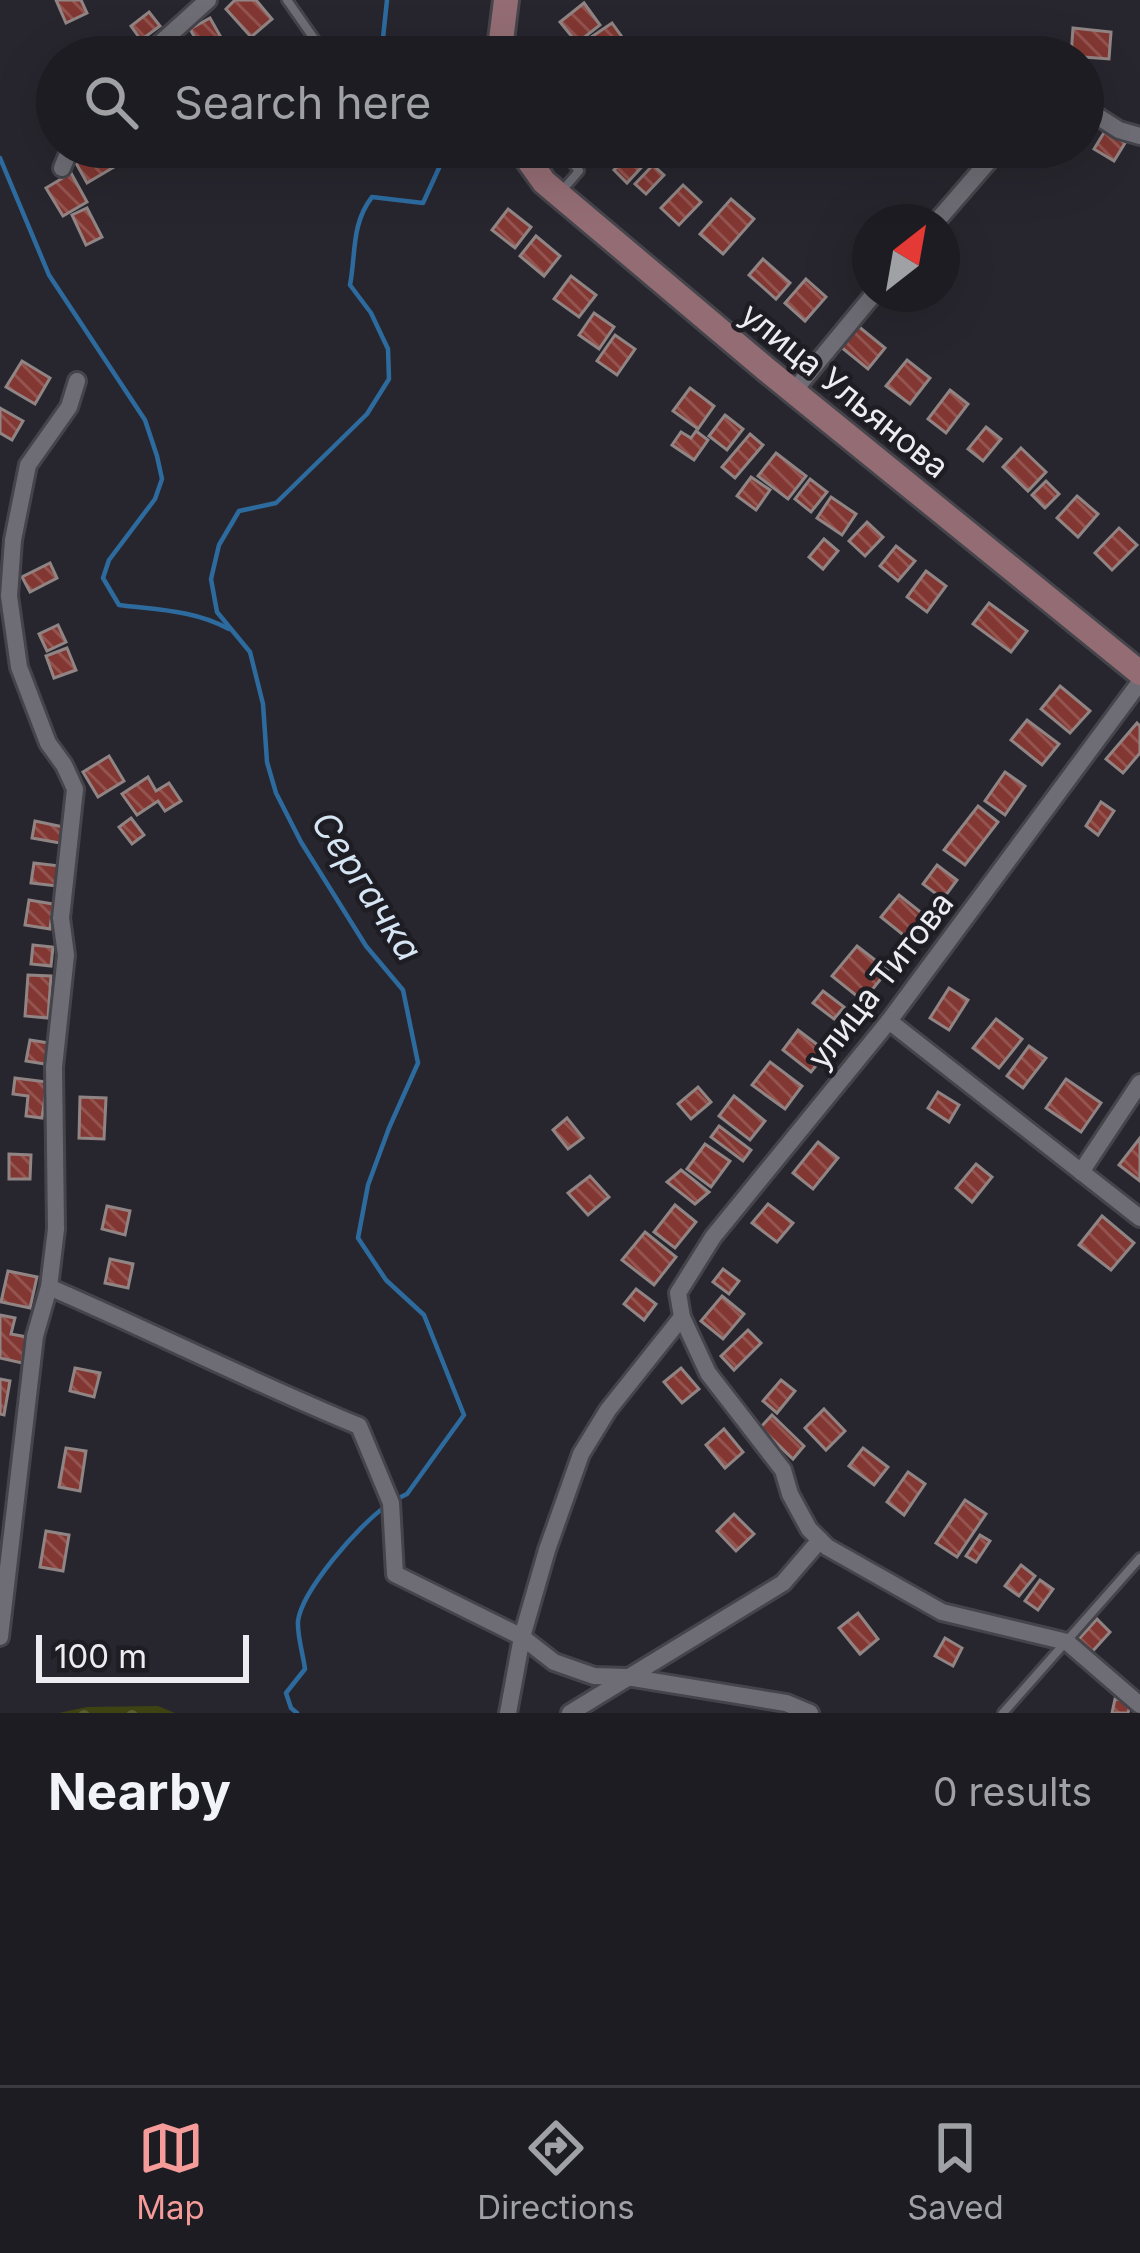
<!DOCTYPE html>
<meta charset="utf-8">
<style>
:root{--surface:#1d1c22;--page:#25252a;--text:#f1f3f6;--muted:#a0a1a5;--line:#3b3a40;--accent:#f59b99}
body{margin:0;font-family:Inter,sans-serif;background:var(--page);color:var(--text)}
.compass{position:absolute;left:852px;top:204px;width:108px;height:108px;border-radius:50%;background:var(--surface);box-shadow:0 12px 48px #0002;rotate:31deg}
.scale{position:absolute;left:36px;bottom:30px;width:213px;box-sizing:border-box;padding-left:12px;border:6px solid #edecf1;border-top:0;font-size:33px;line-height:42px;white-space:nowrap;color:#edecf1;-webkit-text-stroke:9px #1e1d24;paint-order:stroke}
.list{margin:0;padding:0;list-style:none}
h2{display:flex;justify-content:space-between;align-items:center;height:156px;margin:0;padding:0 48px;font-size:51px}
h2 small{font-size:39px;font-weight:400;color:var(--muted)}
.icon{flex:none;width:66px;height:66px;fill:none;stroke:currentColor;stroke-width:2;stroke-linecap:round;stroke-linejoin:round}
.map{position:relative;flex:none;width:1140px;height:1713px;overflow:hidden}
.search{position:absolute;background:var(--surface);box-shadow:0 12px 48px #0002;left:36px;right:36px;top:36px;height:132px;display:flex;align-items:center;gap:30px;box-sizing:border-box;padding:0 42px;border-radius:66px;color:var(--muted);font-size:45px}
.sheet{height:372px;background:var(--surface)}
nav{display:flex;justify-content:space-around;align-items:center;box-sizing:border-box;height:168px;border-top:3px solid var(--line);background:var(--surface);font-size:33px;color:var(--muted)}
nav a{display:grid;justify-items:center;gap:6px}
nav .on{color:var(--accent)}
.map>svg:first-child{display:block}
.cemetery{fill:url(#cemetery-stones)}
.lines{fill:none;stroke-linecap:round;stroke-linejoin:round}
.stream{stroke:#2d6b9f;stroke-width:4.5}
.building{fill:url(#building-back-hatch);stroke:#908584;stroke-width:3}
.service-casing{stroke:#45444b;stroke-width:14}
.minor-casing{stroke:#45444b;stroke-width:22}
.secondary-casing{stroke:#45444b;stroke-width:30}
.service{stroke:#6e6d75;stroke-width:8}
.minor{stroke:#6e6d75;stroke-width:16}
.secondary{stroke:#946d74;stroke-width:24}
.labels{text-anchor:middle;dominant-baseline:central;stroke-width:9;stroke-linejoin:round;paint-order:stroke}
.street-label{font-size:33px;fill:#edecf1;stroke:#1e1d24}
.water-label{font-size:36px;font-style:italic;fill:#d5e5f4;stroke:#1e1d24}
</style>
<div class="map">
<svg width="1140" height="1713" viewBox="0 0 1140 1713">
<defs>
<pattern id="cemetery-stones" width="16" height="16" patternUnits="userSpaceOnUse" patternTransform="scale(3)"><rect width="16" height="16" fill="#3f4211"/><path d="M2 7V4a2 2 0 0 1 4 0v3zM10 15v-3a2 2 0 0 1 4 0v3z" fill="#5b5d34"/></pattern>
<pattern id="building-back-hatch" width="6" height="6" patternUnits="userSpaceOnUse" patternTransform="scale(3)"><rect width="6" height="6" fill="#823732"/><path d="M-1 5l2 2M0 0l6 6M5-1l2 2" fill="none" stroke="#945450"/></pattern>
</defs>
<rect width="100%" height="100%" fill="#27262e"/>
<polygon class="cemetery" points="158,1706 175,1713 59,1713 87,1707"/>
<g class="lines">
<g class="stream">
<polyline points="381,57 387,0"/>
<path d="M 0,158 L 49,275 L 145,420 L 157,456 L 162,479 L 155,499 L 109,560 L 103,578 L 119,605 C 158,610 194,610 229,629"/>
<path d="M 395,1500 L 407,1494 L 464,1415 L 424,1315 L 386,1280 L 358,1238 L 368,1185 L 389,1128 L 418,1063 L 403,990 L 366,946 L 301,842 L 276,793 L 267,762 L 263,704 L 250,652 L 217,612 L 211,579 L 219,545 L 239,511 L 276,503 L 367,414 L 389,379 L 388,349 L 371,313 L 350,285 C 356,254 351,224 372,197 L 423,203 L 444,157 L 438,147"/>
<path d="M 297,1713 L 291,1708 L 286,1693 L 305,1669 C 303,1654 297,1635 298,1621 C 302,1590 360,1524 385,1507"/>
</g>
</g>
<g class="building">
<polygon points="56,0 81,0 87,13 66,23"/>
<polygon points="235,0 256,0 272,19 251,37 226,9"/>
<polygon points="584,3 600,25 577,43 560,22"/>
<polygon points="149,12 160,26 141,40 131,26"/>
<polygon points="210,18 223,41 203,52 190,29"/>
<polygon points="612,23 622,37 594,57 584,42"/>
<polygon points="1073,28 1111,32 1109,59 1071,56"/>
<polygon points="172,46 181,57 158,57"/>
<polygon points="1105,131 1125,143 1114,161 1094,149"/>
<polygon points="83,147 102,147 114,167 87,183 71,154"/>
<polygon points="593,147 624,147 608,163"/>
<polygon points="636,147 649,159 627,183 614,170"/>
<polygon points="653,165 664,175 646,194 635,184"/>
<polygon points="71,173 87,202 63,216 46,188"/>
<polygon points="683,185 701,202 679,225 661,208"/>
<polygon points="731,199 754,219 723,254 700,234"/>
<polygon points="87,208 102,237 86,245 72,215"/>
<polygon points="508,209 531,227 515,248 492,230"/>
<polygon points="536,236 560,256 544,276 520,256"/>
<polygon points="763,259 790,283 776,299 749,275"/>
<polygon points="571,276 596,295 579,317 554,299"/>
<polygon points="806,279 826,297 805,321 785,303"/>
<polygon points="594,313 614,327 599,349 579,335"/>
<polygon points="858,326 885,348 868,369 841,347"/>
<polygon points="615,335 635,349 617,375 597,361"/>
<polygon points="907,360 930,378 910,404 886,386"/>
<polygon points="22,361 50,378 35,404 6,387"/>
<polygon points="690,388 714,406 698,429 673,411"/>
<polygon points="950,390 968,404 946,433 928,419"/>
<polygon points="0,408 23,421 12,440 0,433"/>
<polygon points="725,415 743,429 727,450 709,436"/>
<polygon points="986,427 1001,439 983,461 968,449"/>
<polygon points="696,431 708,440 694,460 672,445 681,432 691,438"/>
<polygon points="750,434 763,445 735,478 722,467"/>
<polygon points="1021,448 1046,472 1028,491 1003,467"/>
<polygon points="776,453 806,476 788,499 758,476"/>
<polygon points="751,477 770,490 756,510 737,496"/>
<polygon points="810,479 827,492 811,512 795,499"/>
<polygon points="1046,481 1059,494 1045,508 1032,495"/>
<polygon points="1077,496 1098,514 1078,537 1057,518"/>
<polygon points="831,497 856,514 842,535 817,518"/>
<polygon points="867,522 883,537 865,556 849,541"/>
<polygon points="1119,528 1137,545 1112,570 1095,553"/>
<polygon points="824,539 838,551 823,569 809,557"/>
<polygon points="896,546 915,561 898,581 880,566"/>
<polygon points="50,563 57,578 30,592 22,577"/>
<polygon points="926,571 946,586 927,612 907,597"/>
<polygon points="989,603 1027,631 1011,652 973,624"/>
<polygon points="58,625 66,642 47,651 39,634"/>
<polygon points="67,648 76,670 54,678 46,656"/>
<polygon points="1060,686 1090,711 1070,733 1041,709"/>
<polygon points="1027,720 1059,744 1042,765 1011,740"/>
<polygon points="1137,723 1140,726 1140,753 1123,773 1106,759"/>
<polygon points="109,756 124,781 98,797 83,772"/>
<polygon points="1005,772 1025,786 1005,815 985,801"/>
<polygon points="148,777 156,791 169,783 181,801 165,811 158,801 137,815 122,794"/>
<polygon points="1101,802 1114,811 1098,835 1086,826"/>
<polygon points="978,806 998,822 965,865 944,850"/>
<polygon points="131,818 144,835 132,844 119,827"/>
<polygon points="35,821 63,827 60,843 32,838"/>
<polygon points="34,863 60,866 58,886 31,883"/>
<polygon points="937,865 957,880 943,899 923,884"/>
<polygon points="899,895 928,918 911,941 881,917"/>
<polygon points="29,900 53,904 50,929 25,925"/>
<polygon points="33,945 53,947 51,966 31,964"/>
<polygon points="857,946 888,970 863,1001 832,976"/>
<polygon points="28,975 51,976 48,1018 25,1016"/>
<polygon points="949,988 968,1000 949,1030 930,1018"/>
<polygon points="823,991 844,1007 834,1019 813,1003"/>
<polygon points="996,1019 1022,1039 999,1068 973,1048"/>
<polygon points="798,1030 827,1052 811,1072 783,1050"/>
<polygon points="30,1040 49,1043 45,1064 26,1061"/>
<polygon points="1029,1046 1046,1058 1023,1088 1007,1076"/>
<polygon points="770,1062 802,1086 785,1109 752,1085"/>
<polygon points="15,1078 47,1082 42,1118 26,1116 28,1096 13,1094"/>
<polygon points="1066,1079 1101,1103 1081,1132 1046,1108"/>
<polygon points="698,1087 711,1102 691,1119 678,1104"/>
<polygon points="938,1092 959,1105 949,1122 928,1108"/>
<polygon points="734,1096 765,1121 750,1140 719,1116"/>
<polygon points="80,1097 106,1098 104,1139 79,1138"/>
<polygon points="567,1118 583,1138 568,1149 553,1130"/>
<polygon points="719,1126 751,1150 743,1161 711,1137"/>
<polygon points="1140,1138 1140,1181 1119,1165"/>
<polygon points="818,1142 838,1158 813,1189 793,1173"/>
<polygon points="705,1144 730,1161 711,1187 687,1169"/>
<polygon points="9,1154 31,1155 30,1179 9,1179"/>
<polygon points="976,1164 992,1177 972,1202 956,1188"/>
<polygon points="681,1170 709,1192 695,1204 667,1182"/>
<polygon points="590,1176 609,1197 588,1215 568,1193"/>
<polygon points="768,1204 793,1223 777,1242 752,1223"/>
<polygon points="675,1205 696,1222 675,1248 654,1232"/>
<polygon points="107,1206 130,1211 125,1235 102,1229"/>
<polygon points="1102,1216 1134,1243 1111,1270 1079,1245"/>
<polygon points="645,1232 676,1257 654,1285 622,1260"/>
<polygon points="110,1259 133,1264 128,1288 105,1283"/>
<polygon points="723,1269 739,1281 729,1294 713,1282"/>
<polygon points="8,1271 37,1277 30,1308 1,1302"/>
<polygon points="636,1289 656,1304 644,1320 624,1304"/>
<polygon points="722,1296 744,1314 723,1339 701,1321"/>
<polygon points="0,1315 15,1318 11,1334 27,1337 22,1363 0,1358"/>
<polygon points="748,1330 761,1343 734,1370 721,1356"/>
<polygon points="75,1368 100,1373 94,1397 70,1391"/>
<polygon points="681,1368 699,1389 682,1403 664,1382"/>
<polygon points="0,1379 10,1381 4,1415 0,1414"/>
<polygon points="781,1380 795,1391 777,1413 763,1401"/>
<polygon points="824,1409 845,1431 826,1450 805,1428"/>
<polygon points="772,1415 804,1446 793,1459 760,1428"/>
<polygon points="724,1429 743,1452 725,1468 706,1445"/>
<polygon points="66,1448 86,1451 80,1491 59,1487"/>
<polygon points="863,1448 888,1467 874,1485 849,1466"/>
<polygon points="908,1472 925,1484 904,1515 887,1502"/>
<polygon points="965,1500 986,1514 957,1557 936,1543"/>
<polygon points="734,1514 754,1534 736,1551 717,1531"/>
<polygon points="46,1531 69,1535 63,1571 40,1567"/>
<polygon points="980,1535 990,1541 976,1562 966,1556"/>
<polygon points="1021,1565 1035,1576 1019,1596 1005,1586"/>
<polygon points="1040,1580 1053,1589 1038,1610 1025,1601"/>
<polygon points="858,1613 878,1639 860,1654 839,1628"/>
<polygon points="1097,1619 1110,1632 1090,1654 1077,1641"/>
<polygon points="945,1638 962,1648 953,1666 935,1656"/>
<polygon points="1115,1699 1131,1702 1128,1713 1112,1713"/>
</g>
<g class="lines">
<g class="service-casing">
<g id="service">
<polyline points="287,0 327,57"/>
<polyline points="560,193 579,171 561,147"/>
<polyline points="1003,1713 1140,1558"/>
</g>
</g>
<g class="minor-casing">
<g id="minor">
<polyline points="145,57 208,0"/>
<polyline points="1083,107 1119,130 1140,136"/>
<polyline points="62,168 71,147"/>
<polyline points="936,222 1001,147"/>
<polyline points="793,392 874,294"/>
<polyline points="1140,682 889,1021 713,1237 678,1293 682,1317 708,1373 783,1470 790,1494 809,1529 827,1547 942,1612 1067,1642 1140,1705"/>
<polyline points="889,1021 1140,1218"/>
<polyline points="1081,1172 1140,1083"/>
<path d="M 49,1287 C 153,1332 254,1383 359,1426 L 391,1503 L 395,1574 L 522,1637 L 554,1662 L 594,1676 L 627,1677 L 786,1703 L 810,1713"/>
<polyline points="0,1637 35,1336 49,1287 56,1229 54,1067 66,955 61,918 75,789 64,765 48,743 19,667 9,596 13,540 28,465 69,407 77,381"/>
<polyline points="508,1713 522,1637 547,1550 581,1454 608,1410 682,1317"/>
<polyline points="570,1713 783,1583 820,1540"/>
</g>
</g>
<g class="secondary-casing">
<g id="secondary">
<polyline points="499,57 506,0"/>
<polyline points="519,147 544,182 767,370 1140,673"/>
</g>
</g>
<use href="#service" class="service"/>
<use href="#minor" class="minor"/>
<use href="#secondary" class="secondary"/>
</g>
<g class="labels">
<g class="street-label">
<text transform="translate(845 390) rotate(39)">улица Ульянова</text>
<text transform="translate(880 980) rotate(-52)">улица Титова</text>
</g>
<g class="water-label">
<text transform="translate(367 886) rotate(57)">Сергачка</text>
</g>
</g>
</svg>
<svg class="compass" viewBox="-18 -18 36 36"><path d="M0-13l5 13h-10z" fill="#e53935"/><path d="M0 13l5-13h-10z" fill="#a0a1a5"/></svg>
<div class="scale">100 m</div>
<div class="search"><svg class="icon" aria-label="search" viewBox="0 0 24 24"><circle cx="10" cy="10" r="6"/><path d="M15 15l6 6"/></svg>Search here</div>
</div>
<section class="sheet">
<h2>Nearby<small>0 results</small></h2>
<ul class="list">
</ul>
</section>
<nav>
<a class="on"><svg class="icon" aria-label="map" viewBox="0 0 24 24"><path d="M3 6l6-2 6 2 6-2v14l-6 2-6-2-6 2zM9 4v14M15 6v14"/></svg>Map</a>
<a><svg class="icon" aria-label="directions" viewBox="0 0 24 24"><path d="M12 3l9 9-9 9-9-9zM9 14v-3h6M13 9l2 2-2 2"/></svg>Directions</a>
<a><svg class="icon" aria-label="saved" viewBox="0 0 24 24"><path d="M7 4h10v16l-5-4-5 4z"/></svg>Saved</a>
</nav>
